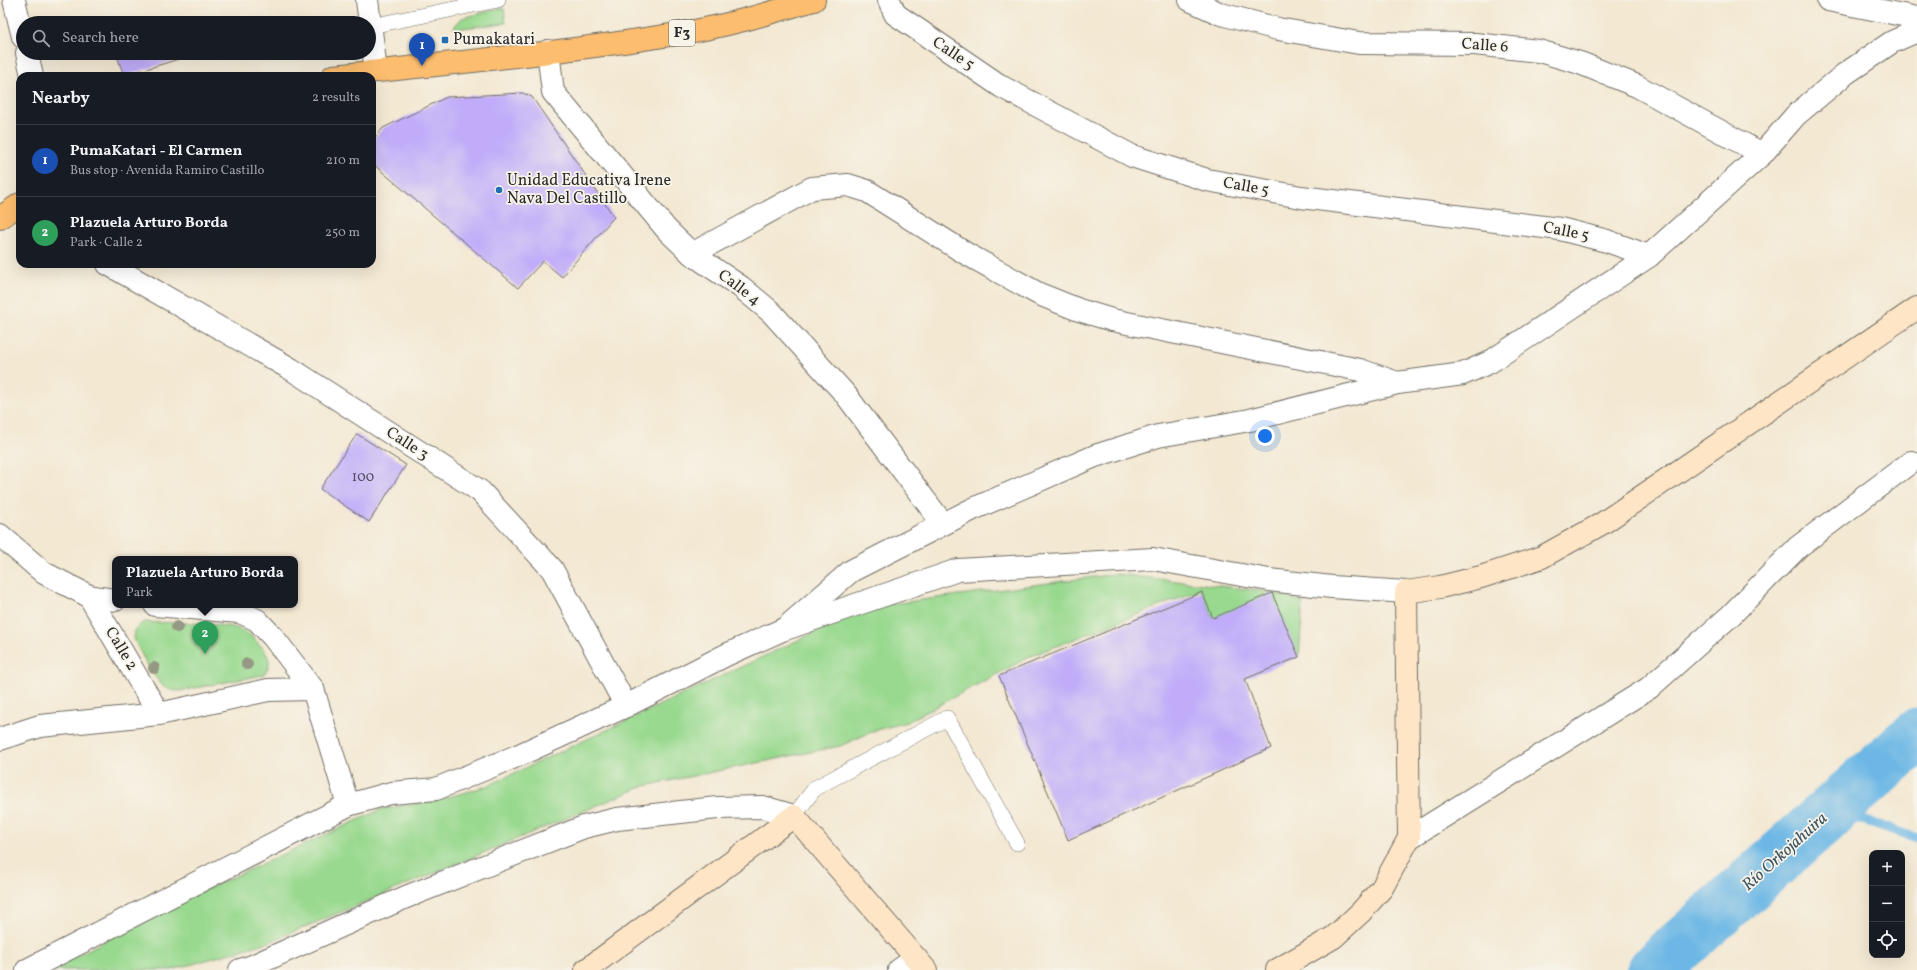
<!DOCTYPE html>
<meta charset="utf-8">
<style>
:root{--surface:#171b24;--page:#20242c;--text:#f1f3f6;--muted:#9ea1a6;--line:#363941;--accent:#d93025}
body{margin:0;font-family:Vollkorn,serif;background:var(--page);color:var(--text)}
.controls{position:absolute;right:12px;bottom:12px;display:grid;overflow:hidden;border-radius:8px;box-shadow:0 4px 16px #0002}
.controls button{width:36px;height:36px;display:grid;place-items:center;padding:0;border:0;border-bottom:1px solid var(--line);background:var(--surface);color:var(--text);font:20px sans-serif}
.you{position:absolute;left:1265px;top:436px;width:14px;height:14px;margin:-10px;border:3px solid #fff;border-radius:50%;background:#1a73e8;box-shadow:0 0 0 6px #1a73e833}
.badge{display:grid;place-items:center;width:26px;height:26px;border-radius:50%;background:var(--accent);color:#fff;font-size:13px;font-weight:700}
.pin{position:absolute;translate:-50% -33px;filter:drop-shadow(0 1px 2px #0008)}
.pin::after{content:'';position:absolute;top:21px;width:14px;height:12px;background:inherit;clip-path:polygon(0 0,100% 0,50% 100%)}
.popup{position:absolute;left:112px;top:556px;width:186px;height:52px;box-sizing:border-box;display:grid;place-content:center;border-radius:8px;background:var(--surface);filter:drop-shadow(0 1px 3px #0005);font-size:13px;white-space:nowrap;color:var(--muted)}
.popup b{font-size:15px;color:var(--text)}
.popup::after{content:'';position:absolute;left:50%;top:100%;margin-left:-8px;border:8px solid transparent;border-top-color:var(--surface)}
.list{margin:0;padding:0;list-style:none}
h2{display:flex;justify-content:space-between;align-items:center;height:52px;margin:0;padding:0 16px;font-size:17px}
h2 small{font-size:13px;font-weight:400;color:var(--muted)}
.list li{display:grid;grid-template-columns:26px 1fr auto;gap:12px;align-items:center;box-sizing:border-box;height:72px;padding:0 16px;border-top:1px solid var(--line)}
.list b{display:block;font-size:15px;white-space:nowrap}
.list p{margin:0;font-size:13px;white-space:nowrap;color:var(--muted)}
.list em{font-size:13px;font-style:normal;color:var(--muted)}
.icon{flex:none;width:22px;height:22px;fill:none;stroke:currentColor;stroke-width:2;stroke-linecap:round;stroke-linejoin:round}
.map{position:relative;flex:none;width:1917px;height:970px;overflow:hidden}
.search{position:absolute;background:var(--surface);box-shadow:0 4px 16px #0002;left:16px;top:16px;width:360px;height:44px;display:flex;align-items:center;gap:10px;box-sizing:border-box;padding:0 14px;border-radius:22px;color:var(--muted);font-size:15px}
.panel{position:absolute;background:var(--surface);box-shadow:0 4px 16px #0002;left:16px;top:72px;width:360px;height:196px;border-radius:12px}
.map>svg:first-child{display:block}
.green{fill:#99d98f;stroke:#62825d}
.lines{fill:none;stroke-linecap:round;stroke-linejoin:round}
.stream{stroke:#6cb7e5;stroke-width:9}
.river{stroke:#6cb7e5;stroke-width:53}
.building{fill:#c0acf9}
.lane-casing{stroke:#716d65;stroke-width:16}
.street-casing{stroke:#716d65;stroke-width:24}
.secondary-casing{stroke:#716d65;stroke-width:24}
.primary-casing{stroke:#716d65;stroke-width:24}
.lane{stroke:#fff;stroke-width:15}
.street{stroke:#fff;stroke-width:22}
.secondary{stroke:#fee5c5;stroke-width:22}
.primary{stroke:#fcbd6e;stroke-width:22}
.tree{fill:#949884}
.poi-dot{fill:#1f6fb2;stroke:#f7f3e8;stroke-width:1.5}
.labels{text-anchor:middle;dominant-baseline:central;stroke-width:3.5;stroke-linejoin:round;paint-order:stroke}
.number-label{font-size:14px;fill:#504b5e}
.shield{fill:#f7f3e8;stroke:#686764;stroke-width:1}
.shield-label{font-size:15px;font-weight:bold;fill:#2b2b2b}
.poi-label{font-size:16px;fill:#2b2b2b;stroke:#f7f3e8;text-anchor:start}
.street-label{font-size:16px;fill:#2b2b2b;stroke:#f7f3e8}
.water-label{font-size:17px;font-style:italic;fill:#3e5563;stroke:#f7f3e8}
</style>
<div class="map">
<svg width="1917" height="970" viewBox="0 0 1917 970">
<rect width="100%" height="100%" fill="#f7f3e8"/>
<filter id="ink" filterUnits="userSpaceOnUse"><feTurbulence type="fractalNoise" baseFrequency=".025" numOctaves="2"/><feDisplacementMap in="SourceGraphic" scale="8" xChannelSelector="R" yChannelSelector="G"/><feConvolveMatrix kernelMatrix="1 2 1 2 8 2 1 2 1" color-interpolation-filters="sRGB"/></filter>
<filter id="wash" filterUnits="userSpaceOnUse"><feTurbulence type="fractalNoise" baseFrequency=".012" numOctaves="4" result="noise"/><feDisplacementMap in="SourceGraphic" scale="16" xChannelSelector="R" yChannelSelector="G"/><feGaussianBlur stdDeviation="0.9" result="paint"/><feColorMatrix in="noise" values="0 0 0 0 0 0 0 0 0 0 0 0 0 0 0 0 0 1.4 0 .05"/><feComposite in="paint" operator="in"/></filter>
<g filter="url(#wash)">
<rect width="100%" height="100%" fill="#f3e8d2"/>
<g class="green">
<polygon points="502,8 504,9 506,23 454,29 454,27 462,18"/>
<polygon points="1116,574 1272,592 1303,602 1299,657 1213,618 1201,590 1031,656 907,722 876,730 840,746 644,786 269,942 172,970 50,970 170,906 382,809 435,801 487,786 869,607"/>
<path d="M 145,622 C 166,623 228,622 244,631 C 251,635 262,646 266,653 C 271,661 270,668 263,675 L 180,691 C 174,691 169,690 164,687 C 157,682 134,644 134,636 C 135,628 139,625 145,622 Z"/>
</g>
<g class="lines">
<polyline class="stream" points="1833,810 1917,838"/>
<polyline class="river" points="1653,970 1917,735"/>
</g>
<g id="blocks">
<g class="building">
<polygon points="116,53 184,53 185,57 124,76"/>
<polygon points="523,93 532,97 614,217 562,277 543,261 518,288 372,163 372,141 383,128 447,97"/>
<polygon points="357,434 406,465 369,522 320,489"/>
<polygon points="1202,592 1213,618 1272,593 1299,657 1245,679 1271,748 1068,840 999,676"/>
</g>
</g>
</g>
<g filter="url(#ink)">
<use href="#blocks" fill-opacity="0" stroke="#716d65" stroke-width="1"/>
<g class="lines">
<g class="lane-casing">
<g id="lane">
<polyline points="371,26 498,0"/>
<polyline points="794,816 815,788 947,718 1017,843"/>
</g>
</g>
<g class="street-casing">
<g id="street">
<polyline points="14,0 23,37"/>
<polyline points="367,0 376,71"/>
<polyline points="889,0 895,14 1002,87 1132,156 1207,180 1301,197 1560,229 1607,241 1649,256"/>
<polyline points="1190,0 1221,14 1278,29 1359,43 1475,44 1539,51 1580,63 1637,86 1762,154"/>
<polyline points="1828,0 1917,18"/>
<polyline points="548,51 553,92 667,230 692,254 741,287 771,312 846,395 943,524"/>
<polyline points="27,53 32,76"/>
<polyline points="692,254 812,188 848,185 867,191 965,253 1039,294 1079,310 1112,320 1360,370 1397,383"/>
<polyline points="108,264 291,369 480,491 552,569 626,706"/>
<polyline points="0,535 44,573 89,596 159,714"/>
<polyline points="89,596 115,600"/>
<polyline points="155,605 240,612 257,620 273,637 313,689 348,805"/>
<polyline points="791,623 851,571 973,509 1095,456 1158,436 1250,420 1397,383 1463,374 1490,362 1649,256 1762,154 1796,115 1845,74 1892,42 1917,31"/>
<polyline points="0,739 40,726 159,714 268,690 313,689"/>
<polyline points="1409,838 1649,688 1731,615 1798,547 1911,462"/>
<polyline points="27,970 348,805 391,793 436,789 517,756 626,706 726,655 782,630 958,570 1153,559 1269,580 1332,587 1406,592"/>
<polyline points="240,970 250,967 406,897 584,827 617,819 717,808 763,807 794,816"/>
<polyline points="899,970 916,958"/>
</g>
</g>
<g class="secondary-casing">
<g id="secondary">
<polyline points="586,970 794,816 926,970"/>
<polyline points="1277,970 1334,937 1361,912 1382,888 1409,838 1406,592 1440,587 1481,577 1542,557 1603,523 1917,308"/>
</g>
</g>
<g class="primary-casing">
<g id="primary">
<path d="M 333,76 C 451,63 571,52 688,32 C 731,25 772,12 814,0"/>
<polyline points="0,218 20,204"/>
</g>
</g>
<use href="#lane" class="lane"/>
<use href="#street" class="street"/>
<use href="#secondary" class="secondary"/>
<use href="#primary" class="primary"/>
</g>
<g class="tree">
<circle cx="177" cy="627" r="6"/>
<circle cx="247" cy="664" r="6"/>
<circle cx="154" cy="668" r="6"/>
</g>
</g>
<g class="poi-dot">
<rect x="441" y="36" width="8" height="8" rx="2"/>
<circle cx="499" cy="190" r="4"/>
</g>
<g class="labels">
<g class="number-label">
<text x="363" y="477">100</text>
</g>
<rect class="shield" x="669" y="20" width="26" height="26" rx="3"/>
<g class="shield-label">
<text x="682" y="33">F3</text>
</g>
<g class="poi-label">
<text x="453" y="40">Pumakatari</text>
<text x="507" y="181">Unidad Educativa Irene<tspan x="507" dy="18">Nava Del Castillo</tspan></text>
</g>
<g class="street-label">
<text transform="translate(1485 46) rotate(4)">Calle 6</text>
<text transform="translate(953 54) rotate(34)">Calle 5</text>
<text transform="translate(1246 187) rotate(10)">Calle 5</text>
<text transform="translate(1566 232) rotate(11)">Calle 5</text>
<text transform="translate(739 288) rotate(37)">Calle 4</text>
<text transform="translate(407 444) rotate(33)">Calle 3</text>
<text transform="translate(121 649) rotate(59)">Calle 2</text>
</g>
<g class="water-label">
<text transform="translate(1785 852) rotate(-42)">Río Orkojahuira</text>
</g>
</g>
</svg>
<div class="controls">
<button>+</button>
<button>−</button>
<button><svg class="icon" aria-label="locate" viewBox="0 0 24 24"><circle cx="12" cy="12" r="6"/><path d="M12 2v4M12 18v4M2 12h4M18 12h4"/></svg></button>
</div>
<div class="you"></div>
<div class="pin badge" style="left:422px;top:66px;background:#1a4fb4">1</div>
<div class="pin badge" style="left:205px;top:654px;background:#2e9e5b">2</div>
<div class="popup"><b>Plazuela Arturo Borda</b>Park</div>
<div class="search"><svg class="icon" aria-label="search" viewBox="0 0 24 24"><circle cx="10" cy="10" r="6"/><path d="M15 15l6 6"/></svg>Search here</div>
<section class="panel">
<h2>Nearby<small>2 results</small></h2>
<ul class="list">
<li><span class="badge" style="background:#1a4fb4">1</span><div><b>PumaKatari - El Carmen</b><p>Bus stop · Avenida Ramiro Castillo</p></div><em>210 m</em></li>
<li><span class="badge" style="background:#2e9e5b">2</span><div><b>Plazuela Arturo Borda</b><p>Park · Calle 2</p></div><em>250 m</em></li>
</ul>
</section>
</div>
